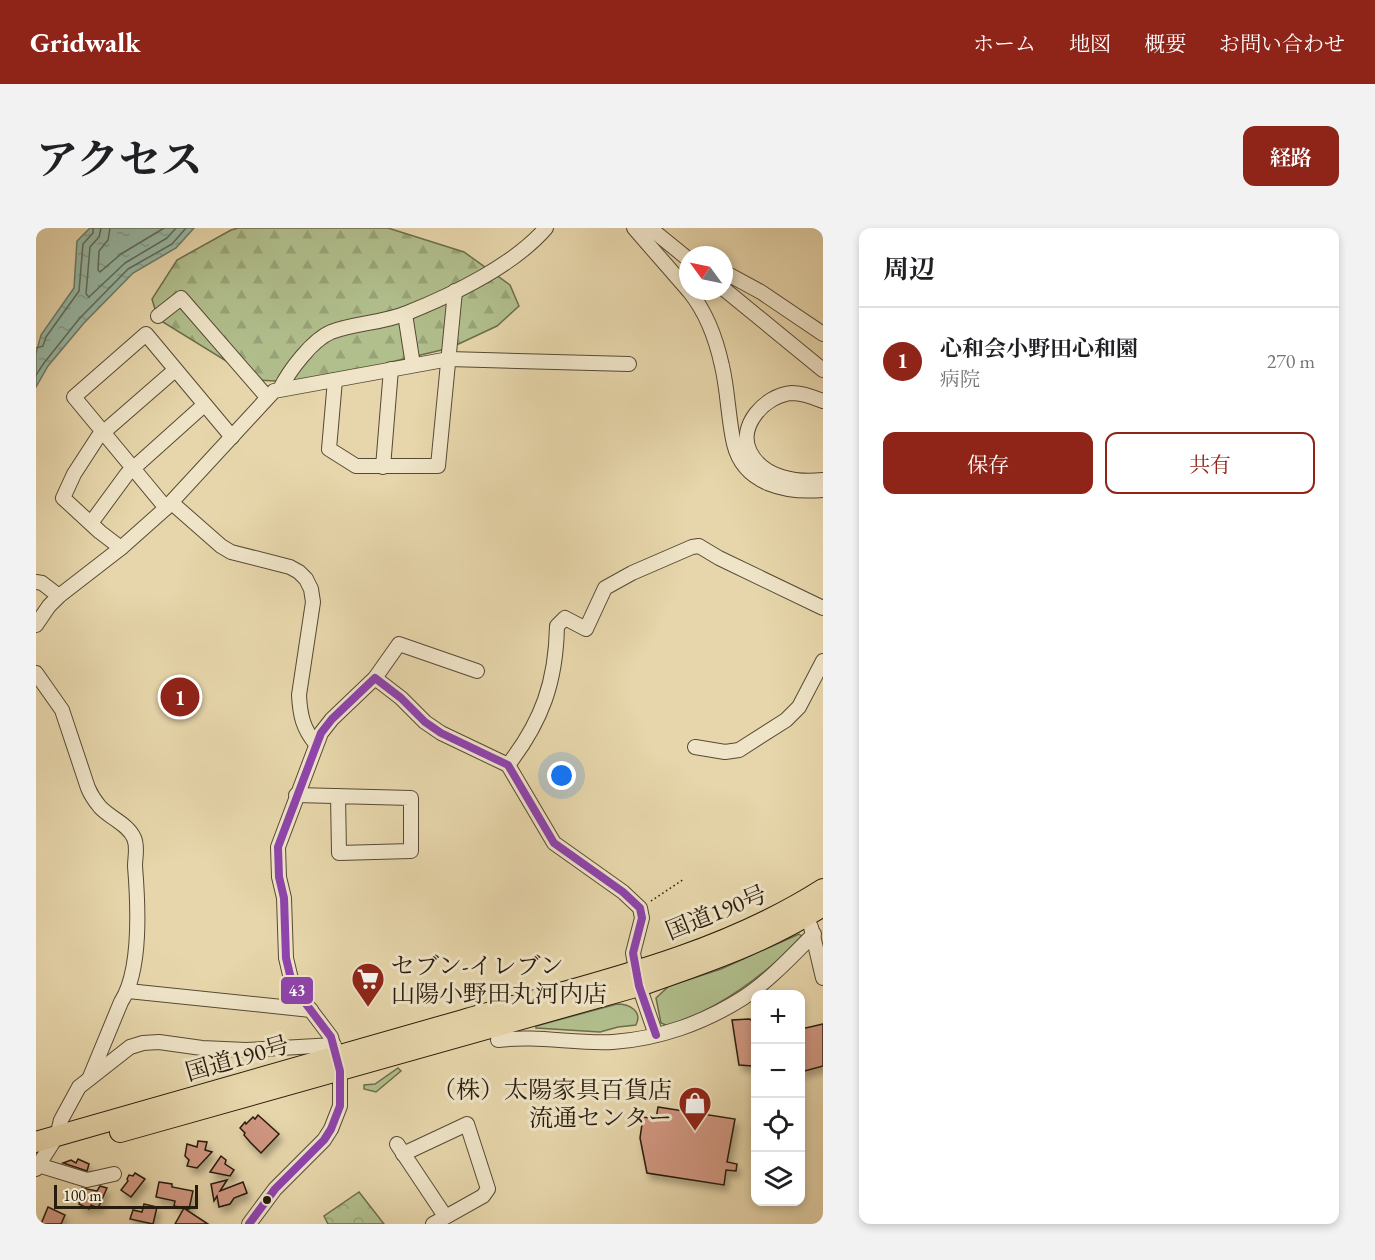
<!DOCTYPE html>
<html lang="ja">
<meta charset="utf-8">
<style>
:root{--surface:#fff;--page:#f2f2f2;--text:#202124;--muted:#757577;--line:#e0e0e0;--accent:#8f2418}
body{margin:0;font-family:"EB Garamond","Noto Serif JP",serif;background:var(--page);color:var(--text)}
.controls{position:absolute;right:18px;bottom:18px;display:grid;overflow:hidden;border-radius:12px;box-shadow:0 3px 9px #0003}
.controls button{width:54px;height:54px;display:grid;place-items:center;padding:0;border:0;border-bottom:2px solid var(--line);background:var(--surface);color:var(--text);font:30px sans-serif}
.compass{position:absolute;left:643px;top:18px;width:54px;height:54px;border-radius:50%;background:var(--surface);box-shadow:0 3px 9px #0003;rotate:303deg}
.scale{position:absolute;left:18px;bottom:15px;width:144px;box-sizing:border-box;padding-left:6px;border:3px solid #271b0c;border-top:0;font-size:16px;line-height:21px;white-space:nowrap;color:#271b0c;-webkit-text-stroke:4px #efe4c8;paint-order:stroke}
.you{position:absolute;left:526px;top:548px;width:21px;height:21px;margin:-15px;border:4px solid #fff;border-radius:50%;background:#1a73e8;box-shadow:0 0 0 9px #1a73e833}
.badge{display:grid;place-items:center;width:39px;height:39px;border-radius:50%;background:var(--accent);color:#fff;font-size:20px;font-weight:700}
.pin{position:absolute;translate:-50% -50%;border:3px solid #fff;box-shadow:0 2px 6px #0006}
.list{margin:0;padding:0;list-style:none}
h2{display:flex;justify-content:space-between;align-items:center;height:78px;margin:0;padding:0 24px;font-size:26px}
h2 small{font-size:20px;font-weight:400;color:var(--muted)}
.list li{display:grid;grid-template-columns:39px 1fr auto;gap:18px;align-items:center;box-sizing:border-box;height:108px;padding:0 24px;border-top:2px solid var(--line)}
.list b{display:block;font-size:22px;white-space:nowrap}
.list p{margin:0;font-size:20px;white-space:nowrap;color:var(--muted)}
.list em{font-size:20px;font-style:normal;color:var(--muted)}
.actions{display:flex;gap:12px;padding:18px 24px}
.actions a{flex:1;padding:14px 0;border:2px solid var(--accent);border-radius:12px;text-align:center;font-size:21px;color:var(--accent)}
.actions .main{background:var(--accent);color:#fff}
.icon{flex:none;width:33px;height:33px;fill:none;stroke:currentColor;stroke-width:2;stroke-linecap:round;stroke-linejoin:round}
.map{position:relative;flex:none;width:787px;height:996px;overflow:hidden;border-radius:12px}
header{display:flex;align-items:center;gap:36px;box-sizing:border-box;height:84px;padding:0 30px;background:var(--accent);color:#fff}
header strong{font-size:28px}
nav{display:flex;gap:33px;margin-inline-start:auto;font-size:21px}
.intro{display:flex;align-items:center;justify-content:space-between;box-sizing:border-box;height:144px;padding:0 36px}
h1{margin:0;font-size:42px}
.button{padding:15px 27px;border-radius:12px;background:var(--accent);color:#fff;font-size:21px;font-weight:700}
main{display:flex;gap:36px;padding:0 36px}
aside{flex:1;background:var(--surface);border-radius:12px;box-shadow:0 3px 9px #0003}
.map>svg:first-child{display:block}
.green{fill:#b1bf8d;stroke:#6c6d4c;stroke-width:1.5}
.forest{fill:url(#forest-firs);stroke:#6c6d4c;stroke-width:1.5}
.park{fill:url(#park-crowns);stroke:#6c6d4c;stroke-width:1.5}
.water{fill:url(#water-ripples);stroke:#6a7a68;stroke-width:1.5}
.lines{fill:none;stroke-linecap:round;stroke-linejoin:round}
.shore{stroke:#5f6a59;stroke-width:1.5}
.building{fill:#d09781;stroke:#271b0c;stroke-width:1.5;filter:url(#shadow)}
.minor-casing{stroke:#574a34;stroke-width:16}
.highway-casing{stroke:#271b0c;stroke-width:22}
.path{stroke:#271b0c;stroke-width:1.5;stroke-dasharray:1.5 3;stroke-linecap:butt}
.minor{stroke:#efe4c8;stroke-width:14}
.highway{stroke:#e7d6ab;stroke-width:20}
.bus-1-casing{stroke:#efe4c8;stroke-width:12}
.bus-1{stroke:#8e44ad;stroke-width:8}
.bus-dot{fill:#271b0c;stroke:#efe4c8;stroke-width:2}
.labels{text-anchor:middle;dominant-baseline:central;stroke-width:6;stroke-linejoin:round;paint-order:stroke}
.street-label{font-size:24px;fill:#271b0c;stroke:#efe4c8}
.poi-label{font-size:24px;fill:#271b0c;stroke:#efe4c8;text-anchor:start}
.line-badge{stroke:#efe4c8;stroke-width:2}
.badge-label{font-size:16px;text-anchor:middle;font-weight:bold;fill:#fff}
</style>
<header>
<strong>Gridwalk</strong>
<nav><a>ホーム</a><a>地図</a><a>概要</a><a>お問い合わせ</a></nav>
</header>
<div class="intro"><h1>アクセス</h1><a class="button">経路</a></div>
<main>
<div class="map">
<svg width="787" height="996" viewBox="0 0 787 996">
<defs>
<pattern id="forest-firs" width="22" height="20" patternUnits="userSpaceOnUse" patternTransform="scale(1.5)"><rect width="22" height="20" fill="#b1bf8d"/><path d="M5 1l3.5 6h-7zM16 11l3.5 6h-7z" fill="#98a478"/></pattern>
<pattern id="park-crowns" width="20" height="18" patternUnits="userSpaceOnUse" patternTransform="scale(1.5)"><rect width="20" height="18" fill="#b1bf8d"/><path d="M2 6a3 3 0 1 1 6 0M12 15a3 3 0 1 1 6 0" fill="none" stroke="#98a478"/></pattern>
<pattern id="water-ripples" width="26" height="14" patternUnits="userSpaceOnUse" patternTransform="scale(1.5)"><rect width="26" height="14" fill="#97b9a6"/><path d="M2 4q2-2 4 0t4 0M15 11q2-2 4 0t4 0" fill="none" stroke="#829e8e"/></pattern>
<filter id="shadow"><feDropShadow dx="3.5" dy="6" stdDeviation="3" flood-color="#0004"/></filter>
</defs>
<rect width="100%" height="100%" fill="#e7d6ab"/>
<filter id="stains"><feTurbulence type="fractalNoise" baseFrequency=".00333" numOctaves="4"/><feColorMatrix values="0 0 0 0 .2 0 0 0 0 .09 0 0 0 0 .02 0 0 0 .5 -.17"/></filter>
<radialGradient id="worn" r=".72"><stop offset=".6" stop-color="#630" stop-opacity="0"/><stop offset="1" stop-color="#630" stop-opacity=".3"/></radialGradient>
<g class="green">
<path d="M 763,706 L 767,709 C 727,748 685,780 632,798 L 625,795 L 620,770 L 633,758 L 685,741 Z"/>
<path d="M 581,776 C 593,776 607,783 600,797 L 582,799 L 564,804 L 500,800 L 500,798 Z"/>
<polygon points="362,840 365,843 340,864 328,861 328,857 339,856"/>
</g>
<polygon class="forest" points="202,0 352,0 428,24 474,57 483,78 461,98 414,120 355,134 295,156 221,152 122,91 116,71 141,32 195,2"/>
<polygon class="park" points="323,964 348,996 292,996 288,988"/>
<polygon class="water" points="54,0 158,0 140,20 97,45 48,95 12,138 0,159 0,125 5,107 38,60 41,13"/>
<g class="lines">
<g class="shore">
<polyline points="65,0 63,9 54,19 50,66 53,69 89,35 131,10 140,0"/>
<polyline points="74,0 72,12 63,23 62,42 64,44 85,26 128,0"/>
<polyline points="0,120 7,118 10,109 43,63 47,16 57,5 57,0"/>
<polyline points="0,147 8,135 43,91 92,41 136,16 150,0"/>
</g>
</g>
<g class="building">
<polygon points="713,791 720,794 720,831 716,832 717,838 703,837 696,792"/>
<polygon points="787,796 787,838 765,844 765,801"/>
<polygon points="622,879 699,891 691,934 701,936 700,943 690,942 688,957 611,945 604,910 607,889 620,891"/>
<polygon points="222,887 243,906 225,925 214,914 208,907 209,905 204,900 209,894 210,896 217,889 219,891"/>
<polygon points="162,913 171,914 169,922 176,924 161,940 151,938 153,932 149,928 151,916 161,919"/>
<polygon points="185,928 190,932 189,936 198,942 194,948 174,944"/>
<polygon points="42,931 53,936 51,943 27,935 35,932 40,935"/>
<polygon points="99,945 109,951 95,969 85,962 92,953 91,951 93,947 97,948"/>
<polygon points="191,952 184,963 207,954 211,965 198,970 194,976 183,979 181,968 178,973 175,956"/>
<polygon points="123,954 136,956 136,959 157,963 153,981 149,981 172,996 139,996 148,980 138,978 139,973 120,969"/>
<polygon points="64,958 71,960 62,980 55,977 53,981 43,976 45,966 43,965 46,960 61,963"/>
<polygon points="108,976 121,979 117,996 94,991 97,982 106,984"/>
<polygon points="12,979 29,987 25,996 5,996"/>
</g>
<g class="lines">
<g class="minor-casing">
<g id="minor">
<polyline points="598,0 652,62"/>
<polyline points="614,0 652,31"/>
<polyline points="688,44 725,64 787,106"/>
<polyline points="688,61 787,142"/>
<path d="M 653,63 C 671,85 680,110 686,138 C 692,163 692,190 698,216 C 708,257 751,265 787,262"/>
<polyline points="369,86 377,137"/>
<polyline points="122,88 145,70 231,169"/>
<polyline points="299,152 293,221 320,238 402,238 419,63"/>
<path d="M 244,161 C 253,143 276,112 295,104 C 319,95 347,95 371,85 C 416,67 478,37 510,0"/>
<path d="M 787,173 C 777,169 766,165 756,165 C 729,167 701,198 714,224 C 727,250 761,255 787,252"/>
<polyline points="347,239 355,141"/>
<path d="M 136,275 L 185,318 L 195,324 L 254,339 L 263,344 L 270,351 L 275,361 L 277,374 L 263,467 C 264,487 267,501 280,516"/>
<polyline points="130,280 38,169 110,106 196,209"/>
<polyline points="55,295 91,246 168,177"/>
<polyline points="85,320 64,304 27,270 38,246 62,209 139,142"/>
<polyline points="0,354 6,355 23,368"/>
<polyline points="0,397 13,378 23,368 85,320 130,280 238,163 413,131 593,136"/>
<path d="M 0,445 L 26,482 L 52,560 C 55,567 59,573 64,579 C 74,590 92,596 98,610 C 102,619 99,629 99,638 C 102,675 106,742 85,774 L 54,849"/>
<polyline points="339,450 363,416 441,443"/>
<polyline points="659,519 689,524 703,522 750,492 763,479 787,433"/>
<path d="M 472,537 C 506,493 520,454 521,398 L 529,390 L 550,401 L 569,360 L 596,345 L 656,319 L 663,318 L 683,330 L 787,380"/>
<polyline points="260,567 375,570 375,623 303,625 302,568"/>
<polyline points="775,699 787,750"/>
<polyline points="92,763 275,782"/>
<path d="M 462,812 C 501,807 539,816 577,814 C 622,811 668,795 707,770 C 733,753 756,728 778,706"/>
<polyline points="361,916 409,988"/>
<polyline points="367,926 431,896 452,961 447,968 397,996"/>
<polyline points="2,937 51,952 78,946"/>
<polyline points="0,941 21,908 25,892 43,859 94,819 107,815 123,814 166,820 210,822 298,817"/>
<polyline points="213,996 239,961 288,912 295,901 304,878 304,843 295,809 264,768 255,751 250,730 248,670 243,649 242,619 285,505 296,491 339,450 365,470 389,494 405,505 472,537 518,615 587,664 604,680 606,690 597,725 603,758 620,807"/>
</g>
</g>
<g class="highway-casing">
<g id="highway">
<path d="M 84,904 L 603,758 C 666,736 730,715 787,678"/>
<path d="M 0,914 C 142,873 284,832 427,792 C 549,757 679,730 787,661"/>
</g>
</g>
<polyline class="path" points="615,673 648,651"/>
<use href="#minor" class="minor"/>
<use href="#highway" class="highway"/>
<g class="bus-1-casing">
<polyline id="bus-1" points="213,996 239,961 288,912 295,901 304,878 304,843 295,809 264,768 255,751 250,730 248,670 243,649 242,619 285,505 296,491 339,450 365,470 389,494 405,505 472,537 518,615 587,664 604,680 606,690 597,725 603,758 620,807"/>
</g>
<use href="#bus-1" class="bus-1"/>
</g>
<defs>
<g id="supermarket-pin" transform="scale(1.725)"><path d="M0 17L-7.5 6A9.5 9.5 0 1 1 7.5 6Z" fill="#8f2418" stroke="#efe4c8"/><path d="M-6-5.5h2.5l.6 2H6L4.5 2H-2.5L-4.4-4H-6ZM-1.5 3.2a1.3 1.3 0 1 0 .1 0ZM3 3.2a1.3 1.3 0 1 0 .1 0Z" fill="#fff"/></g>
<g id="shop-pin" transform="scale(1.725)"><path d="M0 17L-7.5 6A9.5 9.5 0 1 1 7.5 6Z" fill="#8f2418" stroke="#efe4c8"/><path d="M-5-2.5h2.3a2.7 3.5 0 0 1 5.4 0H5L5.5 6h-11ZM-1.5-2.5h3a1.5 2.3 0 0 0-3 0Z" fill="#fff"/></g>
</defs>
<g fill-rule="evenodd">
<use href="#supermarket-pin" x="332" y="751"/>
<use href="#shop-pin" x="659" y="875"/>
</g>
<circle class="bus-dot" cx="231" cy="972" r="5"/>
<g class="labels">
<g class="street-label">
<text transform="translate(680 684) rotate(-22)">国道190号</text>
<text transform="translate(201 830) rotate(-16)">国道190号</text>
</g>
<g class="poi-label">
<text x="355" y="737">セブン-イレブン<tspan x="355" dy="28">山陽小野田丸河内店</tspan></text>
<text x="636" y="861" text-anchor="end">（株）太陽家具百貨店<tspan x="636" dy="28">流通センター</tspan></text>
</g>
</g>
<rect class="line-badge" x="244" y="748" width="34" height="29" rx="6" fill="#8e44ad"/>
<g class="badge-label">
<text x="261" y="768">43</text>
</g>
<rect width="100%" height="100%" filter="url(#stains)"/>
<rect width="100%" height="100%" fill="url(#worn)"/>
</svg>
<div class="controls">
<button>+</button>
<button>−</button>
<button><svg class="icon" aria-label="locate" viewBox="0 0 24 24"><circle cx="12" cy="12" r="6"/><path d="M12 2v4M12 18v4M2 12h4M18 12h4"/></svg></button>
<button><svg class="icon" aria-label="layers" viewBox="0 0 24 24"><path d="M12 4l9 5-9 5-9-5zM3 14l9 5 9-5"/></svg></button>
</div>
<svg class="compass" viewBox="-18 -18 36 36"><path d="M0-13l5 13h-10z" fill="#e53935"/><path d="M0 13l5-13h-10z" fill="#757577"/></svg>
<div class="scale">100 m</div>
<div class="you"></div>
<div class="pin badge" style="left:144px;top:469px">1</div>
</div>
<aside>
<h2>周辺<small></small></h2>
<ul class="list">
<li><span class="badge">1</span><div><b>心和会小野田心和園</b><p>病院</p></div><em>270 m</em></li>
</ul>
<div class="actions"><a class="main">保存</a><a>共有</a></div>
</aside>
</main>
